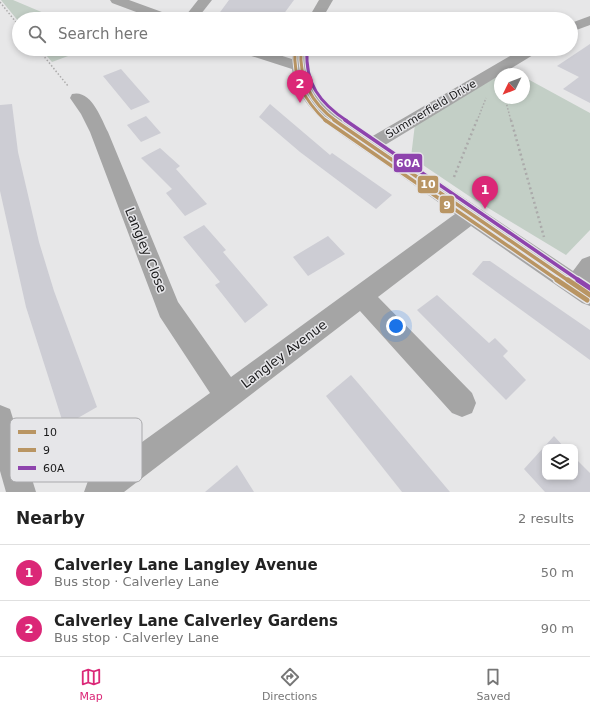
<!DOCTYPE html>
<meta charset="utf-8">
<style>
:root{--surface:#fff;--page:#f6f6f6;--text:#222;--muted:#767676;--line:#e0e0e0;--accent:#db2777}
body{margin:0;font-family:"DejaVu Sans",sans-serif;background:var(--page);color:var(--text)}
.controls{position:absolute;right:12px;bottom:12px;display:grid;overflow:hidden;border-radius:8px;box-shadow:0 2px 6px #0003}
.controls button{width:36px;height:36px;display:grid;place-items:center;padding:0;border:0;border-bottom:1px solid var(--line);background:var(--surface);color:var(--text);font:20px sans-serif}
.compass{position:absolute;left:494px;top:68px;width:36px;height:36px;border-radius:50%;background:var(--surface);box-shadow:0 2px 6px #0003;rotate:227deg}
.you{position:absolute;left:396px;top:326px;width:14px;height:14px;margin:-10px;border:3px solid #fff;border-radius:50%;background:#1a73e8;box-shadow:0 0 0 6px #1a73e833}
.badge{display:grid;place-items:center;width:26px;height:26px;border-radius:50%;background:var(--accent);color:#fff;font-size:13px;font-weight:700}
.pin{position:absolute;translate:-50% -33px;filter:drop-shadow(0 1px 2px #0008)}
.pin::after{content:'';position:absolute;top:21px;width:14px;height:12px;background:inherit;clip-path:polygon(0 0,100% 0,50% 100%)}
.list{margin:0;padding:0;list-style:none}
h2{display:flex;justify-content:space-between;align-items:center;height:52px;margin:0;padding:0 16px;font-size:17px}
h2 small{font-size:13px;font-weight:400;color:var(--muted)}
.list li{display:grid;grid-template-columns:26px 1fr auto;gap:12px;align-items:center;box-sizing:border-box;height:56px;padding:0 16px;border-top:1px solid var(--line)}
.list b{display:block;font-size:15px;white-space:nowrap}
.list p{margin:0;font-size:13px;white-space:nowrap;color:var(--muted)}
.list em{font-size:13px;font-style:normal;color:var(--muted)}
.icon{flex:none;width:22px;height:22px;fill:none;stroke:currentColor;stroke-width:2;stroke-linecap:round;stroke-linejoin:round}
.map{position:relative;flex:none;width:590px;height:492px;overflow:hidden}
.search{position:absolute;background:var(--surface);box-shadow:0 2px 6px #0003;left:12px;right:12px;top:12px;height:44px;display:flex;align-items:center;gap:10px;box-sizing:border-box;padding:0 14px;border-radius:22px;color:var(--muted);font-size:15px}
.sheet{height:164px;background:var(--surface)}
nav{display:flex;justify-content:space-around;align-items:center;box-sizing:border-box;height:56px;border-top:1px solid var(--line);background:var(--surface);font-size:11px;color:var(--muted)}
nav a{display:grid;justify-items:center;gap:2px}
nav .on{color:var(--accent)}
.map>svg:first-child{display:block}
.green{fill:#c3cfc6}
.building{fill:#cdcdd4}
.lines{fill:none;stroke-linecap:round;stroke-linejoin:round}
.path-far1{stroke:#abaaaa;stroke-width:1.5;stroke-dasharray:1.5 2;stroke-linecap:butt}
.path{stroke:#abaaaa;stroke-width:2.5;stroke-dasharray:2 3;stroke-linecap:butt}
.minor{fill:#a5a5a5;fill-rule:evenodd}
.bus-1-far2-casing{stroke:#e6e6e9;stroke-width:5}
.bus-1-far1-casing{stroke:#e6e6e9;stroke-width:6}
.bus-1-casing{stroke:#e6e6e9;stroke-width:8}
.bus-2-far2-casing{stroke:#e6e6e9;stroke-width:5}
.bus-2-far1-casing{stroke:#e6e6e9;stroke-width:6}
.bus-2-casing{stroke:#e6e6e9;stroke-width:8}
.bus-3-far2-casing{stroke:#e6e6e9;stroke-width:5}
.bus-3-far1-casing{stroke:#e6e6e9;stroke-width:6}
.bus-3-casing{stroke:#e6e6e9;stroke-width:8}
.bus-1-far2{stroke:#b99563;stroke-width:3}
.bus-1-far1{stroke:#b99563;stroke-width:3.5}
.bus-1{stroke:#b99563;stroke-width:5}
.bus-2-far2{stroke:#b99563;stroke-width:3}
.bus-2-far1{stroke:#b99563;stroke-width:3.5}
.bus-2{stroke:#b99563;stroke-width:5}
.bus-3-far2{stroke:#8e44ad;stroke-width:3}
.bus-3-far1{stroke:#8e44ad;stroke-width:3.5}
.bus-3{stroke:#8e44ad;stroke-width:5}
.labels{text-anchor:middle;dominant-baseline:central;stroke-width:3;stroke-linejoin:round;paint-order:stroke}
.far-street-label{font-size:11px;fill:#1a1a1b;stroke:#e6e6e9}
.street-label{font-size:13px;fill:#1a1a1b;stroke:#e6e6e9}
.key{fill:#e6e6e9;stroke:#a9a9ab;stroke-width:1}
.key-label{font-size:11px;fill:#1a1a1b}
.line-badge{stroke:#e6e6e9;stroke-width:1.5}
.badge-label{font-size:11px;text-anchor:middle;font-weight:bold;fill:#fff}
</style>
<div class="map">
<svg width="590" height="492" viewBox="0 0 590 492">
<rect width="100%" height="100%" fill="#e7e7e8"/>
<g class="green">
<polygon points="1,0 13,0 58,19 19,19 19,22"/>
<polygon points="41,49 87,49 52,62"/>
<polygon points="500,75 500,98 524,98 524,77 590,113 590,230 566,255 475,200 411,157 415,124"/>
</g>
<g class="building">
<polygon points="229,0 294,0 280,19 215,19"/>
<polygon points="590,44 590,103 563,89 579,77 557,66"/>
<polygon points="121,69 135,85 150,102 131,110 103,76"/>
<polygon points="12,104 18,152 39,242 54,291 97,407 64,426 26,307 0,191 0,105"/>
<polygon points="270,104 330,155 332,153 392,195 376,209 300,152 259,117"/>
<polygon points="146,116 161,133 141,142 127,125"/>
<polygon points="160,148 180,166 176,169 207,204 185,216 166,193 172,189 141,158"/>
<polygon points="204,225 226,250 223,252 268,305 245,323 215,285 220,282 183,237"/>
<polygon points="328,236 345,254 308,276 293,257"/>
<polygon points="483,261 490,261 590,330 590,360 472,274"/>
<polygon points="437,295 489,343 495,338 508,351 503,356 526,380 506,400 417,310"/>
<polygon points="351,375 358,383 450,492 402,492 326,396"/>
<polygon points="554,436 564,447 545,447 545,477 575,477 575,458 590,473 590,492 545,492 524,469"/>
<polygon points="237,465 254,492 205,492"/>
</g>
<g class="lines">
<g class="path-far1">
<polyline points="0,2 19,26"/>
<polyline points="38,49 68,86"/>
<polyline points="505,98 511,121"/>
<polyline points="477,121 486,98"/>
</g>
<g class="path">
<polyline points="511,120 544,237"/>
<polyline points="454,177 477,120"/>
</g>
<g class="minor">
<polygon points="110,0 129,0 173,16 175,19 155,19 112,3"/>
<polygon points="198,0 212,0 197,19 183,19"/>
<polygon points="319,0 333,0 322,19 308,19"/>
<polygon points="590,16 590,25 571,32 571,23"/>
<path d="M 237,49 L 260,49 L 292,59 L 294,49 L 308,49 C 304,95 336,115 371,137 L 522,49 L 540,49 L 538,52 L 385,145 L 573,271 L 582,259 L 590,256 L 590,306 L 582,303 L 471,226 L 378,297 L 472,393 L 476,403 L 472,413 L 462,417 L 452,413 L 360,311 L 124,492 L 84,492 L 88,481 L 210,393 L 160,317 L 90,132 L 81,114 L 70,98 L 72,94 C 91,89 101,118 108,132 L 178,302 L 231,377 L 455,214 C 431,197 407,180 383,163 C 351,140 297,113 292,69 L 239,52 Z"/>
<polygon points="0,405 10,409 36,492 6,492 0,471"/>
</g>
<g class="bus-1-far2-casing">
<path id="bus-1-far2" d="M 301,49 C 299,80 311,103 336,121"/>
</g>
<g class="bus-1-far1-casing">
<polyline id="bus-1-far1" points="334,120 569,281"/>
</g>
<g class="bus-1-casing">
<polyline id="bus-1" points="568,280 590,295"/>
</g>
<g class="bus-2-far2-casing">
<path id="bus-2-far2" d="M 295,49 C 293,80 304,100 326,121"/>
</g>
<g class="bus-2-far1-casing">
<polyline id="bus-2-far1" points="325,120 559,281"/>
</g>
<g class="bus-2-casing">
<polyline id="bus-2" points="557,280 587,300"/>
</g>
<g class="bus-3-far2-casing">
<path id="bus-3-far2" d="M 307,50 C 305,84 320,103 347,121"/>
</g>
<g class="bus-3-far1-casing">
<polyline id="bus-3-far1" points="345,120 580,281"/>
</g>
<g class="bus-3-casing">
<polyline id="bus-3" points="578,280 590,288"/>
</g>
<use href="#bus-1-far2" class="bus-1-far2"/>
<use href="#bus-1-far1" class="bus-1-far1"/>
<use href="#bus-1" class="bus-1"/>
<use href="#bus-2-far2" class="bus-2-far2"/>
<use href="#bus-2-far1" class="bus-2-far1"/>
<use href="#bus-2" class="bus-2"/>
<use href="#bus-3-far2" class="bus-3-far2"/>
<use href="#bus-3-far1" class="bus-3-far1"/>
<use href="#bus-3" class="bus-3"/>
</g>
<g class="labels">
<g class="far-street-label">
<text transform="translate(431 109) rotate(-31)">Summerfield Drive</text>
</g>
<g class="street-label">
<text transform="translate(146 250) rotate(68)">Langley Close</text>
<text transform="translate(284 354) rotate(-37)">Langley Avenue</text>
</g>
</g>
<rect x="10" y="418" width="132" height="64" rx="6" class="key"/>
<rect x="18" y="430" width="18" height="4" fill="#b99563"/>
<rect x="18" y="448" width="18" height="4" fill="#b99563"/>
<rect x="18" y="466" width="18" height="4" fill="#8e44ad"/>
<g class="key-label">
<text x="43" y="436">10</text>
<text x="43" y="454">9</text>
<text x="43" y="472">60A</text>
</g>
<g class="line-badge">
<rect x="393" y="153" width="30" height="20" rx="4" fill="#8e44ad"/>
<rect x="417" y="175" width="22" height="19" rx="4" fill="#b99563"/>
<rect x="439" y="195" width="16" height="19" rx="4" fill="#b99563"/>
</g>
<g class="badge-label">
<text x="408" y="167">60A</text>
<text x="428" y="188">10</text>
<text x="447" y="209">9</text>
</g>
</svg>
<div class="controls">
<button><svg class="icon" aria-label="layers" viewBox="0 0 24 24"><path d="M12 4l9 5-9 5-9-5zM3 14l9 5 9-5"/></svg></button>
</div>
<svg class="compass" viewBox="-18 -18 36 36"><path d="M0-13l5 13h-10z" fill="#e53935"/><path d="M0 13l5-13h-10z" fill="#767676"/></svg>
<div class="you"></div>
<div class="pin badge" style="left:485px;top:209px">1</div>
<div class="pin badge" style="left:300px;top:103px">2</div>
<div class="search"><svg class="icon" aria-label="search" viewBox="0 0 24 24"><circle cx="10" cy="10" r="6"/><path d="M15 15l6 6"/></svg>Search here</div>
</div>
<section class="sheet">
<h2>Nearby<small>2 results</small></h2>
<ul class="list">
<li><span class="badge">1</span><div><b>Calverley Lane Langley Avenue</b><p>Bus stop · Calverley Lane</p></div><em>50 m</em></li>
<li><span class="badge">2</span><div><b>Calverley Lane Calverley Gardens</b><p>Bus stop · Calverley Lane</p></div><em>90 m</em></li>
</ul>
</section>
<nav>
<a class="on"><svg class="icon" aria-label="map" viewBox="0 0 24 24"><path d="M3 6l6-2 6 2 6-2v14l-6 2-6-2-6 2zM9 4v14M15 6v14"/></svg>Map</a>
<a><svg class="icon" aria-label="directions" viewBox="0 0 24 24"><path d="M12 3l9 9-9 9-9-9zM9 14v-3h6M13 9l2 2-2 2"/></svg>Directions</a>
<a><svg class="icon" aria-label="saved" viewBox="0 0 24 24"><path d="M7 4h10v16l-5-4-5 4z"/></svg>Saved</a>
</nav>
